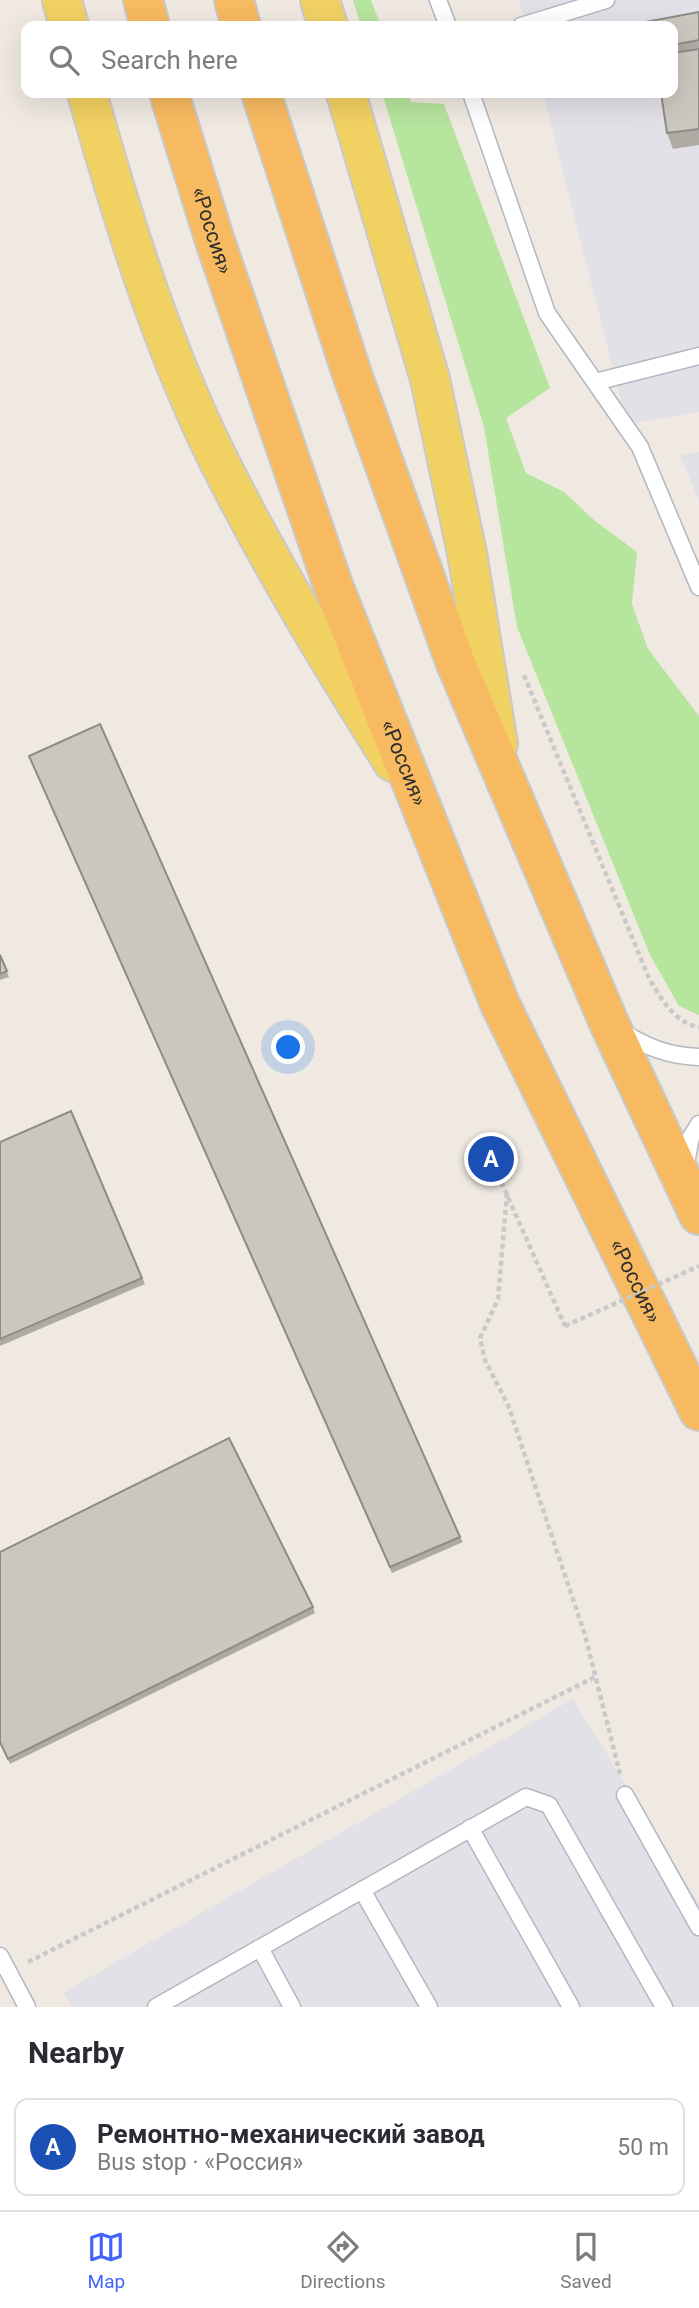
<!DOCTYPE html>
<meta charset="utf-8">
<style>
:root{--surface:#fff;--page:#f7f7f7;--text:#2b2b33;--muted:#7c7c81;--line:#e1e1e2;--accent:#4264fb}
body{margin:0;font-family:Roboto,sans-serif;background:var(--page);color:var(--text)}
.you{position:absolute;left:289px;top:1048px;width:24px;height:24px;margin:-18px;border:5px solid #fff;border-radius:50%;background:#1a73e8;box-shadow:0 0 0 10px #1a73e833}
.badge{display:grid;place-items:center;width:46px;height:46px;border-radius:50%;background:var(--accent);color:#fff;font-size:23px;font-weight:700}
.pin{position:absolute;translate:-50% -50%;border:4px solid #fff;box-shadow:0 2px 7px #0006}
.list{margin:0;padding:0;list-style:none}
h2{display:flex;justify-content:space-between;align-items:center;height:91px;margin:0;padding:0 28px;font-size:30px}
h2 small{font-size:23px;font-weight:400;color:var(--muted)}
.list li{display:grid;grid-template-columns:46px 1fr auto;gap:21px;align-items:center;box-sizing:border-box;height:98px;margin:0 14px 14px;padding:0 14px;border:2px solid var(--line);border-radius:14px}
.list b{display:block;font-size:26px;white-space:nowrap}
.list p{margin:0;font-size:23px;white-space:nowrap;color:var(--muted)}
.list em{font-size:23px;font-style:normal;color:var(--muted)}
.icon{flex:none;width:38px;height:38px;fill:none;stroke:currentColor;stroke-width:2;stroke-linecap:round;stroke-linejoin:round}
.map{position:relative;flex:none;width:699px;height:2007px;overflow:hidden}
.search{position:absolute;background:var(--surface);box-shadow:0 7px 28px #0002;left:21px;right:21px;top:21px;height:77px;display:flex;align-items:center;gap:18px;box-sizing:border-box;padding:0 24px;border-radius:14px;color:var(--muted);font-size:26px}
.sheet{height:203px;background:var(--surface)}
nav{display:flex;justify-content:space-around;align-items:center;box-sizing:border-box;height:98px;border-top:2px solid var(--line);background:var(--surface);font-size:19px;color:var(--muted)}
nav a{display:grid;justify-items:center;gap:4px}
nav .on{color:var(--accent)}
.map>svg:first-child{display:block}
.industrial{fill:#e3e1e8}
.green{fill:#b6e59e}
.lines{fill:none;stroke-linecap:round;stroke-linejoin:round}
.service-casing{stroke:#b4b7c1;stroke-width:19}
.primary-casing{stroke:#c9c9c9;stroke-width:42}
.trunk-casing{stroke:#c9c9c9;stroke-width:42}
.path{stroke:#c9c9c9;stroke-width:4.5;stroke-dasharray:5 3.5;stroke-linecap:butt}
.service{stroke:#fff;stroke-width:16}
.primary{stroke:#f2d163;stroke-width:38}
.trunk{stroke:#f8ba60;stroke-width:38}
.path-bridge{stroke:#c9c9c9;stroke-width:4.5;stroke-dasharray:5 3.5;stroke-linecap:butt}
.wall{fill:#afaba4}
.building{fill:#cbc7bf;stroke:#8e8b86;stroke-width:2}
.labels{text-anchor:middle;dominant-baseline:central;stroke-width:7;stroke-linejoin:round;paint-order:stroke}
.street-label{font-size:21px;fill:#2e2e2e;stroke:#fff}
</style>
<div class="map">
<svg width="699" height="2007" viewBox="0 0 699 2007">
<rect width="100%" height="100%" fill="#efe9e1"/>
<g class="industrial">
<polygon points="519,0 699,0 699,412 627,424 543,93 673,93 673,26 526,26"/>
<polygon points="699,452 699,501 680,455"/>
<polygon points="573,1699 699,1904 699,2007 72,2007 64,1992"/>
</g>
<g class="green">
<polygon points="353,0 371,0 381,26 361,26"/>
<polygon points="382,93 407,93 411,102 444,104 550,388 506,418 526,473 564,492 595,521 637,552 632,604 648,649 699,716 699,1015 679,1006 650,955 517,627 484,427"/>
</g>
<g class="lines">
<g class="service-casing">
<g id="service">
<polyline points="438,0 448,26"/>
<polyline points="521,26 606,0"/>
<polyline points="471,93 547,313 640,447 699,587"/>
<polyline points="595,382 699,356"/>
<path d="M 623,1032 C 647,1048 670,1056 699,1057"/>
<polyline points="685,1168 691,1137 699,1124"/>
<polyline points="625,1795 699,1927"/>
<polyline points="470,1828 571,2007"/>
<polyline points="362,1890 429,2007"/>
<polyline points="260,1948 292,2007"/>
<polyline points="0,1956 27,2007"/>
<polyline points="156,2007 526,1797 549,1805 664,2007"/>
</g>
</g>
<g class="primary-casing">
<g id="primary">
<polyline points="62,0 69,26"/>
<polyline points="320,0 328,26"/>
<path d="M 87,93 C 122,216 159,338 215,453 C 268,560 330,662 393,762"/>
<polyline points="346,93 430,379 467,553 498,744"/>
</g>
</g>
<g class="trunk-casing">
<g id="trunk">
<polyline points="143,0 150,26"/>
<polyline points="234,0 241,26"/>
<path id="s1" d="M 169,93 L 214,238 L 333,585 L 500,1004 L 699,1411"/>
<polyline points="261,93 352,374 455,661 609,1023 699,1215"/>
</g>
</g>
<g class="path">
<path d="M 524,675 L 648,976 C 659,996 674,1023 699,1027"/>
<polyline points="491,1159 565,1326"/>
<polyline points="507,1193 498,1299 480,1338 485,1360 508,1405 585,1635 620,1774"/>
<polyline points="28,1962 597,1676"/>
</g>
<use href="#service" class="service"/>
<use href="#primary" class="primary"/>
<use href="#trunk" class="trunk"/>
<polyline class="path-bridge" points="565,1326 699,1266"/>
</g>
<g class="wall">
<polygon points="699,12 699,145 673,149 667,133 673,93 673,26"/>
<polygon points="32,762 460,1537 463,1542 392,1573"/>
<polygon points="0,955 9,977 0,980"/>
<polygon points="71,1111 145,1284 0,1346 0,1142"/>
<polygon points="0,1552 313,1607 315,1613 10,1764 0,1744"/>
</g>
<g class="building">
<polygon points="699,12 699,40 673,45 673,26 624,26"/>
<polygon points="699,49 699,129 667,133 661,93 673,93 673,53"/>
<polygon points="100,724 460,1537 390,1567 29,756"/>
<polygon points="0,955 7,971 0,974"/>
<polygon points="71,1111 142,1278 0,1339 0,1142"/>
<polygon points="229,1438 313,1607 8,1759 0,1742 0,1552"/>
</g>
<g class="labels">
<g class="street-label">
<text stroke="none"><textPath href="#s1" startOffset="144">«Россия»</textPath></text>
<text stroke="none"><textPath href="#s1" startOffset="710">«Россия»</textPath></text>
<text stroke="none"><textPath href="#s1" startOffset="1278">«Россия»</textPath></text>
</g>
</g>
</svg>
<div class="you"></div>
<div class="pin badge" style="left:491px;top:1159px;background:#1a4fb4">A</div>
<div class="search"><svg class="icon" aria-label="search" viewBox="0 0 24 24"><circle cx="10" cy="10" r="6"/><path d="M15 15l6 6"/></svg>Search here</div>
</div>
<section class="sheet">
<h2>Nearby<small></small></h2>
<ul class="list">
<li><span class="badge" style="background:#1a4fb4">A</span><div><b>Ремонтно-механический завод</b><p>Bus stop · «Россия»</p></div><em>50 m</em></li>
</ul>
</section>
<nav>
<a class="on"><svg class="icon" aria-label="map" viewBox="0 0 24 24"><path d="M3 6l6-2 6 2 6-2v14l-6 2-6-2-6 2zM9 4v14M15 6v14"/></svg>Map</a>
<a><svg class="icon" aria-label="directions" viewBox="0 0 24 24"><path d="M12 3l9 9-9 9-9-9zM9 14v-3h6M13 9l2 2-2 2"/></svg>Directions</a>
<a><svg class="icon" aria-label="saved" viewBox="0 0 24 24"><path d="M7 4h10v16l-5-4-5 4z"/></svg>Saved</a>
</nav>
